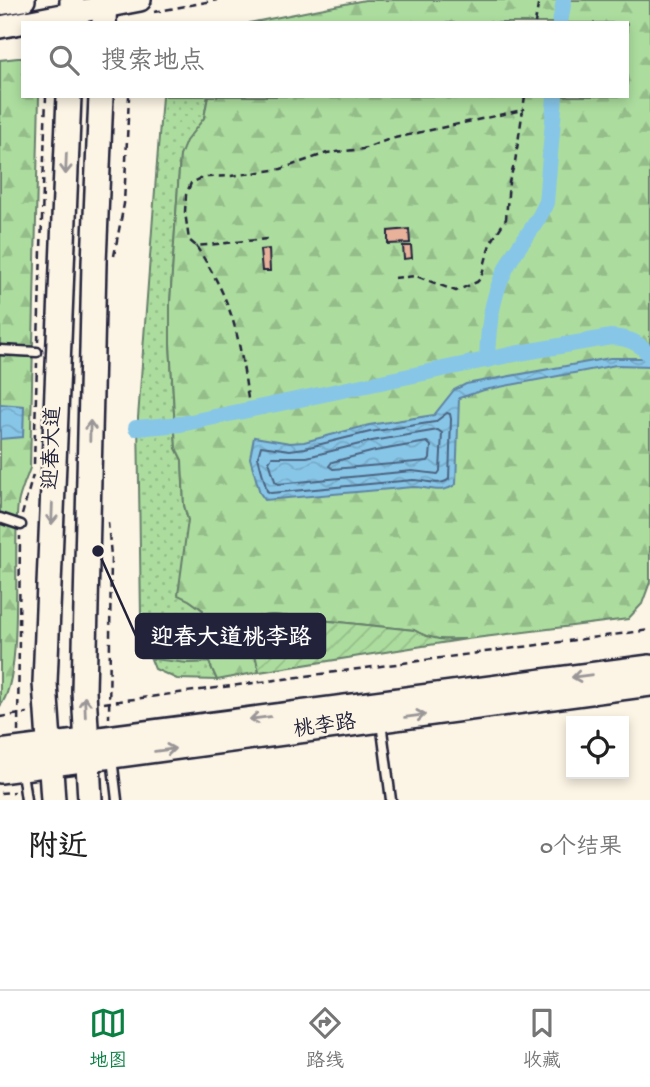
<!DOCTYPE html>
<html lang="zh">
<meta charset="utf-8">
<style>
:root{--surface:#fff;--page:#f2f2f2;--text:#222;--muted:#767676;--line:#e0e0e0;--accent:#0b8043}
body{margin:0;font-family:"Gochi Hand","LXGW WenKai TC",sans-serif;background:var(--page);color:var(--text)}
.controls{position:absolute;right:21px;bottom:21px;display:grid;overflow:hidden;border-radius:0px;box-shadow:0 4px 10px #0003}
.controls button{width:63px;height:63px;display:grid;place-items:center;padding:0;border:0;border-bottom:2px solid var(--line);background:var(--surface);color:var(--text);font:35px sans-serif}
.list{margin:0;padding:0;list-style:none}
h2{display:flex;justify-content:space-between;align-items:center;height:91px;margin:0;padding:0 28px;font-size:30px}
h2 small{font-size:23px;font-weight:400;color:var(--muted)}
.icon{flex:none;width:38px;height:38px;fill:none;stroke:currentColor;stroke-width:2;stroke-linecap:round;stroke-linejoin:round}
.map{position:relative;flex:none;width:650px;height:800px;overflow:hidden}
.search{position:absolute;background:var(--surface);box-shadow:0 4px 10px #0003;left:21px;right:21px;top:21px;height:77px;display:flex;align-items:center;gap:18px;box-sizing:border-box;padding:0 24px;border-radius:0px;color:var(--muted);font-size:26px}
.sheet{height:189px;background:var(--surface)}
nav{display:flex;justify-content:space-around;align-items:center;box-sizing:border-box;height:98px;border-top:2px solid var(--line);background:var(--surface);font-size:19px;color:var(--muted)}
nav a{display:grid;justify-items:center;gap:4px}
nav .on{color:var(--accent)}
.map>svg:first-child{display:block}
.grass{fill:url(#grass-dots);stroke:#67806c;stroke-width:2}
.forest{fill:url(#forest-firs);stroke:#67806c;stroke-width:2}
.garden{fill:url(#garden-furrows);stroke:#67806c;stroke-width:2}
.water{fill:url(#water-waves);stroke:#5f84a3;stroke-width:2}
.lines{fill:none;stroke-linecap:round;stroke-linejoin:round}
.shore{stroke:#4b6480;stroke-width:2}
.canal{stroke:#88c6e8;stroke-width:16}
.building{fill:#e7b19a;stroke:#22223b;stroke-width:2}
.service-casing{stroke:#22223b;stroke-width:13}
.tertiary-casing{stroke:#22223b;stroke-width:26}
.secondary-casing{stroke:#22223b;stroke-width:28}
.path{stroke:#22223b;stroke-width:2.5;stroke-dasharray:7 5;stroke-linecap:butt}
.service{stroke:#fcf5e5;stroke-width:8}
.tertiary{stroke:#fcf5e5;stroke-width:21}
.secondary{stroke:#fcf5e5;stroke-width:23}
.oneway{stroke:#9a9698}
.labels{text-anchor:middle;dominant-baseline:central;stroke-width:5;stroke-linejoin:round;paint-order:stroke}
.street-label{font-size:21px;fill:#22223b;stroke:#fcf5e5}
.leader{fill:none;stroke:#22223b;stroke-width:2.5}
.callout-dot{fill:#22223b;stroke:#fcf5e5;stroke-width:2.5}
.callout{fill:#22223b;stroke:#22223b;stroke-width:2.5}
.callout-label{font-size:23px;text-anchor:middle;font-weight:bold;fill:#fff}
</style>
<div class="map">
<svg width="650" height="800" viewBox="0 0 650 800">
<defs>
<pattern id="grass-dots" width="8" height="8" patternUnits="userSpaceOnUse" patternTransform="scale(1.75)"><rect width="8" height="8" fill="#acdd9e"/><path d="M2 2h.1M6 6h.1" fill="none" stroke="#94bd89" stroke-width="1.8" stroke-linecap="round"/></pattern>
<pattern id="forest-firs" width="22" height="20" patternUnits="userSpaceOnUse" patternTransform="scale(1.75)"><rect width="22" height="20" fill="#acdd9e"/><path d="M5 1l3.5 6h-7zM16 11l3.5 6h-7z" fill="#94bd89"/></pattern>
<pattern id="garden-furrows" width="10" height="10" patternUnits="userSpaceOnUse" patternTransform="scale(1.75)"><rect width="10" height="10" fill="#acdd9e"/><path d="M-1 1l2-2M0 10L10 0M9 11l2-2" fill="none" stroke="#94bd89"/></pattern>
<pattern id="water-waves" width="16" height="10" patternUnits="userSpaceOnUse" patternTransform="scale(1.75)"><rect width="16" height="10" fill="#88c6e8"/><path d="M0 5q4-4 8 0t8 0" fill="none" stroke="#75aac8"/></pattern>
</defs>
<rect width="100%" height="100%" fill="#fcf5e5"/>
<filter id="ink" filterUnits="userSpaceOnUse"><feTurbulence type="fractalNoise" baseFrequency=".0143" numOctaves="2"/><feDisplacementMap in="SourceGraphic" scale="14" xChannelSelector="R" yChannelSelector="G"/><feConvolveMatrix kernelMatrix="1 2 1 2 8 2 1 2 1" color-interpolation-filters="sRGB"/></filter>
<g filter="url(#ink)">
<polygon class="grass" points="162,96 208,96 204,118 180,156 170,303 170,343 176,448 182,460 184,505 188,520 189,600 203,610 187,663 209,662 217,680 177,679 155,669 147,649 141,616 138,418"/>
<g class="forest">
<path d="M 365,0 L 650,0 L 650,582 L 642,604 L 628,619 L 467,639 C 446,640 432,641 414,630 L 273,615 L 264,616 L 252,640 L 259,672 L 217,680 L 209,662 L 187,663 L 153,659 L 174,623 L 201,620 L 203,610 L 189,600 L 178,595 L 188,520 L 184,505 L 182,460 L 176,448 L 170,343 L 170,303 L 180,156 L 186,141 L 204,118 L 208,96 L 627,96 L 627,23 L 249,23 Z"/>
<path d="M 18,58 L 23,58 L 23,96 L 39,96 L 30,468 C 26,480 20,492 18,504 C 12,548 25,677 0,706 L 0,60 Z"/>
</g>
<path class="garden" d="M 273,615 L 414,630 C 432,641 446,640 467,639 L 259,672 L 252,640 L 255,622 L 264,616 Z"/>
<g class="water">
<path d="M 610,358 L 650,358 L 650,366 L 616,365 L 484,390 L 459,398 L 456,484 C 442,495 429,487 413,487 L 265,500 L 260,493 L 250,458 L 254,437 L 290,443 L 304,442 L 369,425 L 434,415 L 454,390 L 466,384 Z"/>
<polygon points="0,404 24,406 23,437 0,439"/>
</g>
<g class="lines">
<g class="shore">
<path d="M 447,413 L 450,414 L 451,419 L 449,479 C 441,487 424,480 413,480 L 271,493 L 267,491 L 258,457 L 261,446 L 290,450 L 305,448 L 370,432 L 435,422 Z"/>
<polygon points="438,430 442,433 440,471 438,474 412,471 278,484 275,481 269,461 272,457 307,457 372,441"/>
<polygon points="427,442 431,446 430,458 428,461 333,469 329,466 332,462 375,451"/>
</g>
<g class="canal">
<polyline points="560,23 564,0"/>
<path d="M 487,360 C 488,322 493,287 514,254 C 525,237 539,222 546,203 L 555,96"/>
<path d="M 136,428 L 181,424 L 514,354 L 611,337 C 629,338 638,342 650,355"/>
</g>
</g>
<g class="building">
<polygon points="409,229 410,243 388,244 388,231"/>
<polygon points="403,246 411,246 412,258 404,259"/>
<polygon points="269,249 270,271 262,271 260,250"/>
</g>
<g class="lines">
<g class="service-casing">
<g id="service">
<polyline points="0,350 37,352"/>
<polyline points="0,518 21,525"/>
<polyline points="381,722 391,800"/>
<polyline points="112,758 117,800"/>
<polyline points="22,772 26,800"/>
</g>
</g>
<g class="tertiary-casing">
<g id="tertiary">
<polyline points="0,4 24,0"/>
<polyline points="0,27 140,0"/>
</g>
</g>
<g class="secondary-casing">
<g id="secondary">
<polyline points="72,23 72,0"/>
<polyline points="104,23 105,0"/>
<polyline points="0,752 650,667"/>
<polyline points="0,771 650,684"/>
<polyline points="53,800 45,683 69,96"/>
<polyline points="90,800 84,691 94,263 101,96"/>
</g>
</g>
<g class="path">
<polyline points="154,12 217,0"/>
<polyline points="535,23 539,0"/>
<polyline points="267,239 196,246 189,240 185,212 186,195 191,183 204,177 231,176 281,169 327,153 363,149 390,139 522,110"/>
<path d="M 196,246 C 233,302 239,334 248,399"/>
<polyline points="114,256 124,204 129,96"/>
<polyline points="394,278 416,276 456,291 477,282 481,278 490,244 506,219 509,182 515,162 525,96"/>
<polyline points="38,342 46,96"/>
<polyline points="34,464 37,363"/>
<polyline points="22,515 33,475"/>
<polyline points="108,522 111,556 109,718"/>
<polyline points="104,703 650,630"/>
<polyline points="0,717 28,713"/>
<polyline points="18,732 20,536"/>
<polyline points="0,793 14,792"/>
</g>
<use href="#service" class="service"/>
<use href="#tertiary" class="tertiary"/>
<use href="#secondary" class="secondary"/>
</g>
<defs><path id="oneway-shaft" d="M-6 0H5M1.5-3L5.5 0L1.5 3" fill="none" stroke-width="1.6" stroke-linecap="round" stroke-linejoin="round" transform="scale(1.75)"/></defs>
<g class="oneway">
<use href="#oneway-shaft" transform="translate(66 164) rotate(92)"/>
<use href="#oneway-shaft" transform="translate(90 431) rotate(-89)"/>
<use href="#oneway-shaft" transform="translate(52 514) rotate(92)"/>
<use href="#oneway-shaft" transform="translate(582 676) rotate(173)"/>
<use href="#oneway-shaft" transform="translate(85 707) rotate(-92)"/>
<use href="#oneway-shaft" transform="translate(415 716) rotate(-8)"/>
<use href="#oneway-shaft" transform="translate(260 718) rotate(173)"/>
<use href="#oneway-shaft" transform="translate(165 750) rotate(-8)"/>
</g>
</g>
<g class="labels">
<g class="street-label">
<text transform="translate(54 448) rotate(-88)">迎春大道</text>
<text transform="translate(325 728) rotate(-8)">桃李路</text>
</g>
</g>
<path class="leader" d="M98 551L136 636"/>
<circle class="callout-dot" cx="98" cy="551" r="7"/>
<rect class="callout" x="136" y="614" width="189" height="44" rx="7"/>
<g class="callout-label">
<text x="231" y="644">迎春大道桃李路</text>
</g>
</svg>
<div class="controls">
<button><svg class="icon" aria-label="locate" viewBox="0 0 24 24"><circle cx="12" cy="12" r="6"/><path d="M12 2v4M12 18v4M2 12h4M18 12h4"/></svg></button>
</div>
<div class="search"><svg class="icon" aria-label="search" viewBox="0 0 24 24"><circle cx="10" cy="10" r="6"/><path d="M15 15l6 6"/></svg>搜索地点</div>
</div>
<section class="sheet">
<h2>附近<small>0个结果</small></h2>
<ul class="list">
</ul>
</section>
<nav>
<a class="on"><svg class="icon" aria-label="map" viewBox="0 0 24 24"><path d="M3 6l6-2 6 2 6-2v14l-6 2-6-2-6 2zM9 4v14M15 6v14"/></svg>地图</a>
<a><svg class="icon" aria-label="directions" viewBox="0 0 24 24"><path d="M12 3l9 9-9 9-9-9zM9 14v-3h6M13 9l2 2-2 2"/></svg>路线</a>
<a><svg class="icon" aria-label="saved" viewBox="0 0 24 24"><path d="M7 4h10v16l-5-4-5 4z"/></svg>收藏</a>
</nav>
